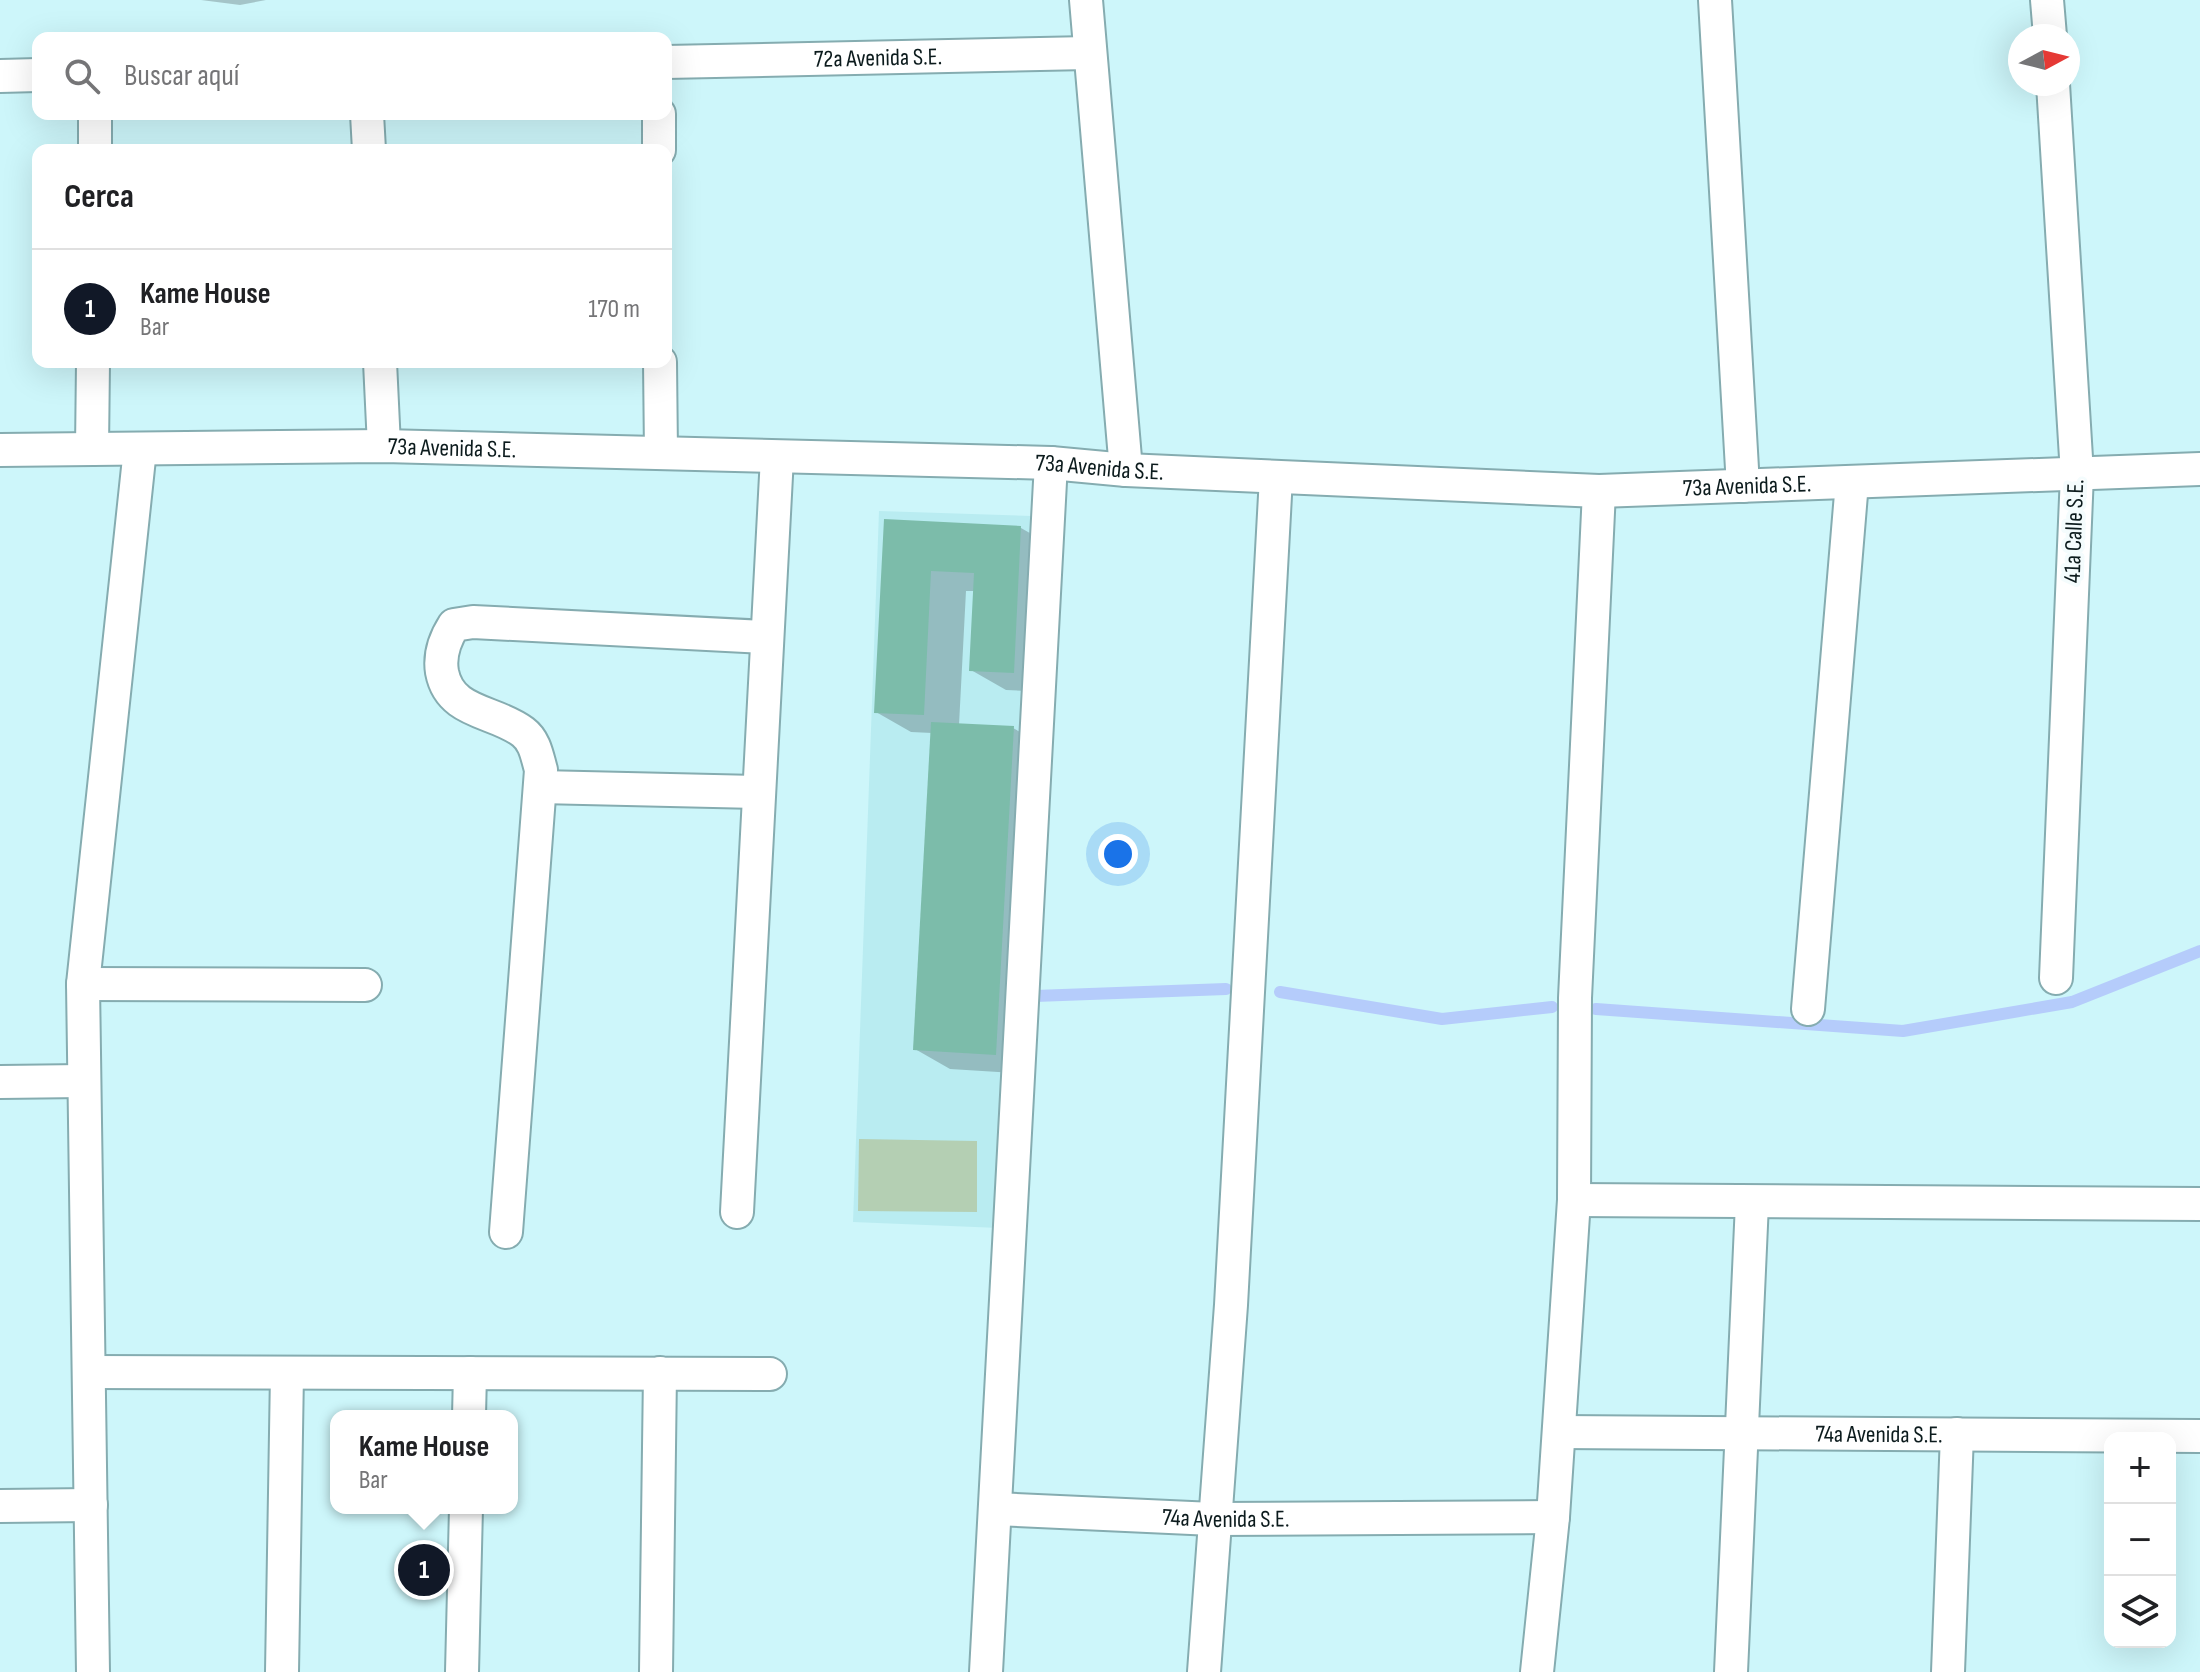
<!DOCTYPE html>
<html lang="es">
<meta charset="utf-8">
<style>
:root{--surface:#fff;--page:#f6f6f6;--text:#202124;--muted:#757577;--line:#e0e0e0;--accent:#111827}
body{margin:0;font-family:"Sofia Sans Condensed",sans-serif;background:var(--page);color:var(--text)}
.controls{position:absolute;right:24px;bottom:24px;display:grid;overflow:hidden;border-radius:16px;box-shadow:0 8px 32px #0002}
.controls button{width:72px;height:72px;display:grid;place-items:center;padding:0;border:0;border-bottom:2px solid var(--line);background:var(--surface);color:var(--text);font:40px sans-serif}
.compass{position:absolute;left:2008px;top:24px;width:72px;height:72px;border-radius:50%;background:var(--surface);box-shadow:0 8px 32px #0002;rotate:83deg}
.you{position:absolute;left:1118px;top:854px;width:28px;height:28px;margin:-20px;border:6px solid #fff;border-radius:50%;background:#1a73e8;box-shadow:0 0 0 12px #1a73e833}
.badge{display:grid;place-items:center;width:52px;height:52px;border-radius:50%;background:var(--accent);color:#fff;font-size:26px;font-weight:700}
.pin{position:absolute;translate:-50% -50%;border:4px solid #fff;box-shadow:0 2px 8px #0006}
.popup{position:absolute;left:330px;top:1410px;width:188px;height:104px;box-sizing:border-box;display:grid;place-content:center;border-radius:16px;background:var(--surface);filter:drop-shadow(0 2px 6px #0005);font-size:26px;white-space:nowrap;color:var(--muted)}
.popup b{font-size:30px;color:var(--text)}
.popup::after{content:'';position:absolute;left:50%;top:100%;margin-left:-16px;border:16px solid transparent;border-top-color:var(--surface)}
.list{margin:0;padding:0;list-style:none}
h2{display:flex;justify-content:space-between;align-items:center;height:104px;margin:0;padding:0 32px;font-size:34px}
h2 small{font-size:26px;font-weight:400;color:var(--muted)}
.list li{display:grid;grid-template-columns:52px 1fr auto;gap:24px;align-items:center;box-sizing:border-box;height:120px;padding:0 32px;border-top:2px solid var(--line)}
.list b{display:block;font-size:30px;white-space:nowrap}
.list p{margin:0;font-size:26px;white-space:nowrap;color:var(--muted)}
.list em{font-size:26px;font-style:normal;color:var(--muted)}
.icon{flex:none;width:44px;height:44px;fill:none;stroke:currentColor;stroke-width:2;stroke-linecap:round;stroke-linejoin:round}
.map{position:relative;flex:none;width:2200px;height:1672px;overflow:hidden}
.search{position:absolute;background:var(--surface);box-shadow:0 8px 32px #0002;left:32px;top:32px;width:640px;height:88px;display:flex;align-items:center;gap:20px;box-sizing:border-box;padding:0 28px;border-radius:16px;color:var(--muted);font-size:30px}
.panel{position:absolute;background:var(--surface);box-shadow:0 8px 32px #0002;left:32px;top:144px;width:640px;height:224px;border-radius:16px}
.map>svg:first-child{display:block}
.built{fill:#b9ecf1}
.green{fill:#b4cfb3}
.shadow{fill:#0003}
.lines{fill:none;stroke-linecap:round;stroke-linejoin:round}
.stream{stroke:#b5ccfb;stroke-width:12}
.building{fill:#7cbcaa}
.street-casing{stroke:#85acb0;stroke-width:36}
.street{stroke:#fff;stroke-width:32}
.labels{text-anchor:middle;dominant-baseline:central;stroke-width:8;stroke-linejoin:round;paint-order:stroke}
.street-label{font-size:24px;fill:#0c1b1d;stroke:#f4fcfd}
</style>
<div class="map">
<svg width="2200" height="1672" viewBox="0 0 2200 1672">
<rect width="100%" height="100%" fill="#cdf6fa"/>
<polygon class="built" points="879,511 1031,516 999,1228 853,1222"/>
<polygon class="green" points="859,1139 977,1141 977,1212 858,1211"/>
<g class="shadow">
<polygon points="201,0 266,0 240,5"/>
<polygon points="886,521 1021,528 1056,548 1049,692 1006,690 971,670 975,591 966,591 959,725 1013,728 1048,748 1031,1074 950,1069 915,1049 932,733 911,732 876,712"/>
</g>
<g class="lines">
<g class="stream">
<polyline points="1280,992 1442,1019 1552,1007"/>
<polyline points="1035,996 1226,989"/>
<polyline points="1596,1009 1903,1031 2072,1002 2200,951"/>
</g>
</g>
<g class="building">
<polygon points="884,519 1021,526 1014,673 969,671 974,573 931,571 924,715 874,713"/>
<polygon points="931,722 1014,726 996,1055 913,1050"/>
</g>
<g class="lines">
<g class="street-casing">
<g id="street">
<polyline points="1086,0 1126,470"/>
<polyline points="1715,0 1743,486"/>
<polyline points="2047,0 2050,36"/>
<path id="s1" d="M 666,62 L 1088,53"/>
<polyline points="0,76 38,75"/>
<polyline points="2053,84 2077,474 2056,978"/>
<polyline points="367,114 369,150"/>
<polyline points="659,114 659,150"/>
<polyline points="95,150 95,114"/>
<polyline points="380,362 384,446"/>
<polyline points="660,362 661,453"/>
<polyline points="92,449 93,362"/>
<path id="s2" d="M 0,450 L 384,446 L 1051,463 L 1126,470 L 1599,491 L 2200,469"/>
<polyline points="540,787 757,792"/>
<polyline points="83,984 365,985"/>
<polyline points="1808,1009 1852,482"/>
<polyline points="0,1082 83,1081"/>
<polyline points="1574,1200 2200,1204"/>
<polyline points="737,1212 777,457"/>
<path d="M 506,1232 L 541,770 C 537,756 535,741 523,732 C 494,710 450,714 442,672 C 439,654 445,639 454,625 L 473,622 L 766,637"/>
<polyline points="89,1372 770,1374"/>
<polyline points="469,1416 470,1373"/>
<path id="s3" d="M 1559,1432 L 2200,1436"/>
<polyline points="0,1506 91,1505"/>
<path id="s4" d="M 996,1509 L 1213,1519 L 1553,1517"/>
<polyline points="93,1672 83,984 140,449"/>
<polyline points="282,1672 287,1373"/>
<polyline points="462,1672 466,1508"/>
<polyline points="656,1672 660,1373"/>
<polyline points="986,1672 1051,463"/>
<polyline points="1204,1672 1231,1305 1276,477"/>
<polyline points="1537,1672 1553,1517 1574,1200 1575,998 1599,491"/>
<polyline points="1731,1672 1752,1203"/>
<polyline points="1948,1672 1957,1434"/>
</g>
</g>
<use href="#street" class="street"/>
</g>
<g class="labels">
<g class="street-label">
<text stroke="none"><textPath href="#s1" startOffset="212">72a Avenida S.E.</textPath></text>
<text stroke="none"><textPath href="#s2" startOffset="452">73a Avenida S.E.</textPath></text>
<text stroke="none"><textPath href="#s2" startOffset="1100">73a Avenida S.E.</textPath></text>
<text stroke="none"><textPath href="#s2" startOffset="1748">73a Avenida S.E.</textPath></text>
<text transform="translate(2074 531) rotate(-88)">41a Calle S.E.</text>
<text stroke="none"><textPath href="#s3" startOffset="320">74a Avenida S.E.</textPath></text>
<text stroke="none"><textPath href="#s4" startOffset="230">74a Avenida S.E.</textPath></text>
</g>
</g>
</svg>
<div class="controls">
<button>+</button>
<button>−</button>
<button><svg class="icon" aria-label="layers" viewBox="0 0 24 24"><path d="M12 4l9 5-9 5-9-5zM3 14l9 5 9-5"/></svg></button>
</div>
<svg class="compass" viewBox="-18 -18 36 36"><path d="M0-13l5 13h-10z" fill="#e53935"/><path d="M0 13l5-13h-10z" fill="#757577"/></svg>
<div class="you"></div>
<div class="pin badge" style="left:424px;top:1570px">1</div>
<div class="popup"><b>Kame House</b>Bar</div>
<div class="search"><svg class="icon" aria-label="search" viewBox="0 0 24 24"><circle cx="10" cy="10" r="6"/><path d="M15 15l6 6"/></svg>Buscar aquí</div>
<section class="panel">
<h2>Cerca<small></small></h2>
<ul class="list">
<li><span class="badge">1</span><div><b>Kame House</b><p>Bar</p></div><em>170 m</em></li>
</ul>
</section>
</div>
